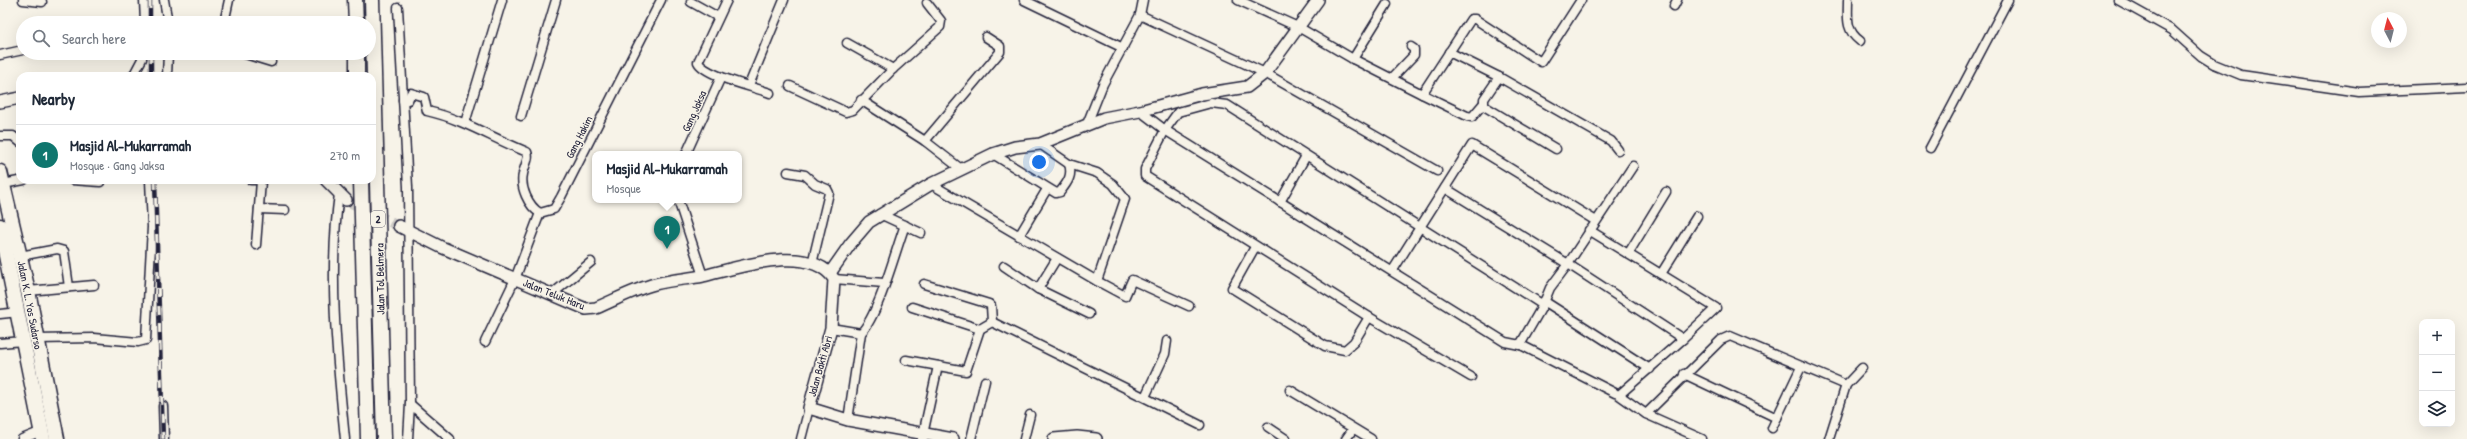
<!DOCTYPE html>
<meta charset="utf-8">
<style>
:root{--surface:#fff;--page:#f6f6f7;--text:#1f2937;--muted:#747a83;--line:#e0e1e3;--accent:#0f766e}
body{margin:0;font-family:"Patrick Hand",sans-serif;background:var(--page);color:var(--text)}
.controls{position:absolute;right:12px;bottom:12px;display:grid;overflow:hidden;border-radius:8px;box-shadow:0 4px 16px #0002}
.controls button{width:36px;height:36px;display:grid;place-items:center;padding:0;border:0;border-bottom:1px solid var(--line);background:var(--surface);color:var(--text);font:20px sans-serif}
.compass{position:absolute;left:2371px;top:12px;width:36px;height:36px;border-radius:50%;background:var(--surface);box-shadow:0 4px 16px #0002;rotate:353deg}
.you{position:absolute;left:1039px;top:162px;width:14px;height:14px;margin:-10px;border:3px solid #fff;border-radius:50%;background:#1a73e8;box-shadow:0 0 0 6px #1a73e833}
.badge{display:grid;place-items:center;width:26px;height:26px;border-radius:50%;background:var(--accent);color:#fff;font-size:13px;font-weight:700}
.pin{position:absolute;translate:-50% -33px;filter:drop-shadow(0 1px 2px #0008)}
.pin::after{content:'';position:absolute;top:21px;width:14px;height:12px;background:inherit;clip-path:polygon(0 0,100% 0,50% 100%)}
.popup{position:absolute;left:592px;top:151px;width:150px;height:52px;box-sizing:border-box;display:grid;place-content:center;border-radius:8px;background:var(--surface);filter:drop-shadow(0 1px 3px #0005);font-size:13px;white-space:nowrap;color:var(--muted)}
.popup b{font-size:15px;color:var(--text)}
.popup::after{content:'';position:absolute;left:50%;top:100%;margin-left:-8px;border:8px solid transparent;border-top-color:var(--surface)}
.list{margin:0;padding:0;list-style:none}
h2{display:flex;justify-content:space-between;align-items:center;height:52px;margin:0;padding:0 16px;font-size:17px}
h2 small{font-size:13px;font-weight:400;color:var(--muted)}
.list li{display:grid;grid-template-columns:26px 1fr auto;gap:12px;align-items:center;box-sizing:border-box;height:60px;padding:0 16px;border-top:1px solid var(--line)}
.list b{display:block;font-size:15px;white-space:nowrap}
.list p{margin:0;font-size:13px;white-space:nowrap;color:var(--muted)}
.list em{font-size:13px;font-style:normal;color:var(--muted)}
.icon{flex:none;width:22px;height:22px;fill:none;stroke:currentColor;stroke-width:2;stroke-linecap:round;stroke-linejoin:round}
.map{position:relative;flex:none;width:2467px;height:439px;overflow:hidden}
.search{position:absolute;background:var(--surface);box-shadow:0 4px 16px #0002;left:16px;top:16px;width:360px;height:44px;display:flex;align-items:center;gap:10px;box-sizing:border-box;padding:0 14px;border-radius:22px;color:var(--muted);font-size:15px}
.panel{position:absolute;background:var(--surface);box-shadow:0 4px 16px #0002;left:16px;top:72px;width:360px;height:112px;border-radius:12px}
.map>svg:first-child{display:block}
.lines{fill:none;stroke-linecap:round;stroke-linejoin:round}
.secondary-tunnel{stroke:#ccc9c5;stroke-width:11;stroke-dasharray:11 5.5;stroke-linecap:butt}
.street-casing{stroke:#22223b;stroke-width:11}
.secondary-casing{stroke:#22223b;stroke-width:14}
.highway-casing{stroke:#22223b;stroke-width:17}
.street{stroke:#f7f3e8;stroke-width:8}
.secondary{stroke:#f7f3e8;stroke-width:11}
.highway{stroke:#f7f3e8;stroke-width:14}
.rail-casing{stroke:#22223b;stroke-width:4.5}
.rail{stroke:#f7f3e8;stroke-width:3;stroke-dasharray:9;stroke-linecap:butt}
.labels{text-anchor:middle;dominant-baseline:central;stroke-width:3;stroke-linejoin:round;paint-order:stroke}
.shield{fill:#f7f3e8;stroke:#62616f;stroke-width:1}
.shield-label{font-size:10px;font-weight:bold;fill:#22223b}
.street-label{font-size:11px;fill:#22223b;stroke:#f7f3e8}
</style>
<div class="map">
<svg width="2467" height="439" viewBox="0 0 2467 439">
<rect width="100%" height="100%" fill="#f7f3e8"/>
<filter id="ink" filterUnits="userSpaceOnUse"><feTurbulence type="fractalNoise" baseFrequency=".025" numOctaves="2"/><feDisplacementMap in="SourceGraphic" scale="8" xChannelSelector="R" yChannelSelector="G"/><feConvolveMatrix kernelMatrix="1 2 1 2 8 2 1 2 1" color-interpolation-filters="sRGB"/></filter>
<g filter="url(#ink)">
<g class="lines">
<polyline class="secondary-tunnel" points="346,200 399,226"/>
<g class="street-casing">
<g id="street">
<polyline points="23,0 42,2"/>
<polyline points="144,0 145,23"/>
<polyline points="164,0 168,23"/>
<path d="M 727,0 L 698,62 C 705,76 754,87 770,93"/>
<polyline points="1024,0 1123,48"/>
<polyline points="1238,0 1300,28 1353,59 1422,94 1471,19 1475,19 1541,62 1581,0"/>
<path d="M 1848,0 C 1848,17 1845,30 1860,41"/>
<polyline points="2118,0 2172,30 2201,56 2214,64 2241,75 2359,92 2467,87"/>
<polyline points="691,2 718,17"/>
<polyline points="1674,6 1677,0"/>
<polyline points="398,8 408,187 410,404 408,439"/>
<polyline points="1140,15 1265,73 1437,171"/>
<polyline points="224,23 229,0"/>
<polyline points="847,43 893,69"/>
<polyline points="1449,52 1499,77 1611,141 1618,150"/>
<polyline points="242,53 271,62"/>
<polyline points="0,55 23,50"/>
<polyline points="1353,59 1387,4"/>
<polyline points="133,76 142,59 142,53"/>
<polyline points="167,76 168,53"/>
<polyline points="1499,77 1484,99 1484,106 1556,149"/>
<polyline points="1392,78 1414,55 1414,49 1411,47"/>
<polyline points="749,85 784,0"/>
<polyline points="790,86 846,112 853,110 893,69 940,27 941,21 927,3"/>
<polyline points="1422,94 1467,116 1472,117 1483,104"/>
<path d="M 403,100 L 408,100 L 411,93 L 424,97 L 427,111 C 463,119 494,139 527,152 C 530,159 524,166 523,174 C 520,187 528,206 540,213"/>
<polyline points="861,100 925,141 961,169"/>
<polyline points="1140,111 1165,130 1505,342 1520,345 1543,305 1550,288 1568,264 1633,166"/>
<polyline points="521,116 556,0"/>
<polyline points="465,123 502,0"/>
<polyline points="1087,124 1103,84 1140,15 1143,0"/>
<polyline points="0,136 13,136 20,142"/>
<polyline points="925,141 1000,52 1000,46 986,37"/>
<polyline points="1040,144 1069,164 1097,173 1113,184 1125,199 1097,281 1125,296 1132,280 1189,306"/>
<polyline points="1930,148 2008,0"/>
<polyline points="686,154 721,77"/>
<path d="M 993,154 L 1056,193 L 1060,192 C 1067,183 1073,176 1069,164"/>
<polyline points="788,172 805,175 815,184 827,189 829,193 812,264"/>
<polyline points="72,180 100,182"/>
<polyline points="251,180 261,180"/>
<polyline points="3,184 24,180"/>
<polyline points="931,184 1097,281"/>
<polyline points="1445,188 1568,264 1683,339"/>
<path d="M 339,194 C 328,275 337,358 345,439"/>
<polyline points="678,200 703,276"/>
<polyline points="1280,202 1306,156"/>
<polyline points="259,209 285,210"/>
<polyline points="880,214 921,233"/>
<polyline points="1589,230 1716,308 1683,339 1619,395 1646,414 1702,439"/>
<polyline points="1019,236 1047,189"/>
<polyline points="256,245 261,181"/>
<polyline points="1255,247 1232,288 1325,346 1345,350 1354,342 1369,317"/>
<polyline points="1628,254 1666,192"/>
<polyline points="20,256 57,249 64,251 69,287"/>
<polyline points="1004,266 1038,289 1089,314"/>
<polyline points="1393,270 1472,145 1596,221"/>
<polyline points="1661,274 1697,216"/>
<polyline points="834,279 884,283"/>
<polyline points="924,284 989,304 991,306 992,322"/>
<polyline points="1038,289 1057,258"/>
<polyline points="28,291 94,285"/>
<polyline points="551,295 591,262"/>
<polyline points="1544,301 1650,369"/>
<polyline points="912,307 980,329"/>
<polyline points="0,314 19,312"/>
<polyline points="831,328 861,333"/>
<polyline points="37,339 94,338 138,342 146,340 152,227 150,180"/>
<polyline points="485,342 515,279 540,213 554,209 561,197 661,0"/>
<polyline points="0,343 23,341"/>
<polyline points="1519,344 1615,393"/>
<polyline points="906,360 966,371 980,329 992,322 1200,425"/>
<polyline points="1684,374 1777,418"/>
<polyline points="1471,377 1369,317 1145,176 1145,169 1165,130 1178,112 1211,103 1227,105 1543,305"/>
<polyline points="1290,390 1371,439"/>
<polyline points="1145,397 1165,354 1167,341"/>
<polyline points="410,404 450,439"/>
<polyline points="163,406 164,439"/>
<polyline points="1646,414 1721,340 1730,336 1846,385"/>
<path d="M 848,420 L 861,333 C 879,314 895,252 905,225"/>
<polyline points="1268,427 1286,439"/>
<polyline points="1772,428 1801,367"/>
<polyline points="22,439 42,431"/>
<polyline points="801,439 809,408"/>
<polyline points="922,439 938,366"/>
<polyline points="971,439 985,381"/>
<polyline points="1024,439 1030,415"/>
<polyline points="1346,439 1353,429"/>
<polyline points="1829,439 1846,385 1862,368"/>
</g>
</g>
<g class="secondary-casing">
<g id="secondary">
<polyline points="0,102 20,98"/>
<polyline points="326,180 346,200"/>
<path d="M 399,226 L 441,247 L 586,309 L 596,308 C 615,300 635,289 655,284 C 670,280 687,279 703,276 C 737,268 809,242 834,279 L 831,328 L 809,408 L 848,420 L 953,439"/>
<polyline points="830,273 851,243 869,222 931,184 993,154 1015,147 1040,144 1104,118 1140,111 1202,94 1247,87 1265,73 1318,0"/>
<polyline points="1054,439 1077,437 1096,439"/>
</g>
</g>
<g class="highway-casing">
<g id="highway">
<polyline points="355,0 356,23"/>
<polyline points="372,0 384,439"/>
<polyline points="357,53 357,76"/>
<polyline points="0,172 28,291 57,439"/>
<polyline points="361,180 368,439"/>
<polyline points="0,226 43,439"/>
</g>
</g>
<use href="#street" class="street"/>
<use href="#secondary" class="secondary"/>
<use href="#highway" class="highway"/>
<g class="rail-casing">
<g id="rail">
<polyline points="150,0 150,23"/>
<polyline points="151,53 151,76"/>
<polyline points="155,180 163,439"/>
</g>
</g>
<use href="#rail" class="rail"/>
</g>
</g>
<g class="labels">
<rect class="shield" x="371" y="211" width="14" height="16" rx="3"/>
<g class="shield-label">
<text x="378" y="219">2</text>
</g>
<g class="street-label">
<text transform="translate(694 111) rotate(-66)">Gang Jaksa</text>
<text transform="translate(579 137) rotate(-63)">Gang Hakim</text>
<text transform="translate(380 279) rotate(-91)">Jalan Tol Belmera</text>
<text transform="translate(554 294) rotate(22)">Jalan Teluk Haru</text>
<text transform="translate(30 305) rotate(79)">Jalan K. L. Yos Sudarso</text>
<text transform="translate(820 366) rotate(-74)">Jalan Bakti Abri</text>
</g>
</g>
</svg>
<div class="controls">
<button>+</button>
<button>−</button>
<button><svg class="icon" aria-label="layers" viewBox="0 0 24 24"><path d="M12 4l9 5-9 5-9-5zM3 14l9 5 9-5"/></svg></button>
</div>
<svg class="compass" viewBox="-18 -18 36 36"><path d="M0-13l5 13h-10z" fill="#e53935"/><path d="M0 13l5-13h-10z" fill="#747a83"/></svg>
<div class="you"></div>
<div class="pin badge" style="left:667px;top:249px">1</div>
<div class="popup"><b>Masjid Al-Mukarramah</b>Mosque</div>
<div class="search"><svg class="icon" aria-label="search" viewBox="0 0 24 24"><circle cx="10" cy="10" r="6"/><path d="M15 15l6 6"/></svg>Search here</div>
<section class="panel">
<h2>Nearby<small></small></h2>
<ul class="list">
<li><span class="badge">1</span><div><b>Masjid Al-Mukarramah</b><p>Mosque · Gang Jaksa</p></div><em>270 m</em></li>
</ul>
</section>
</div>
